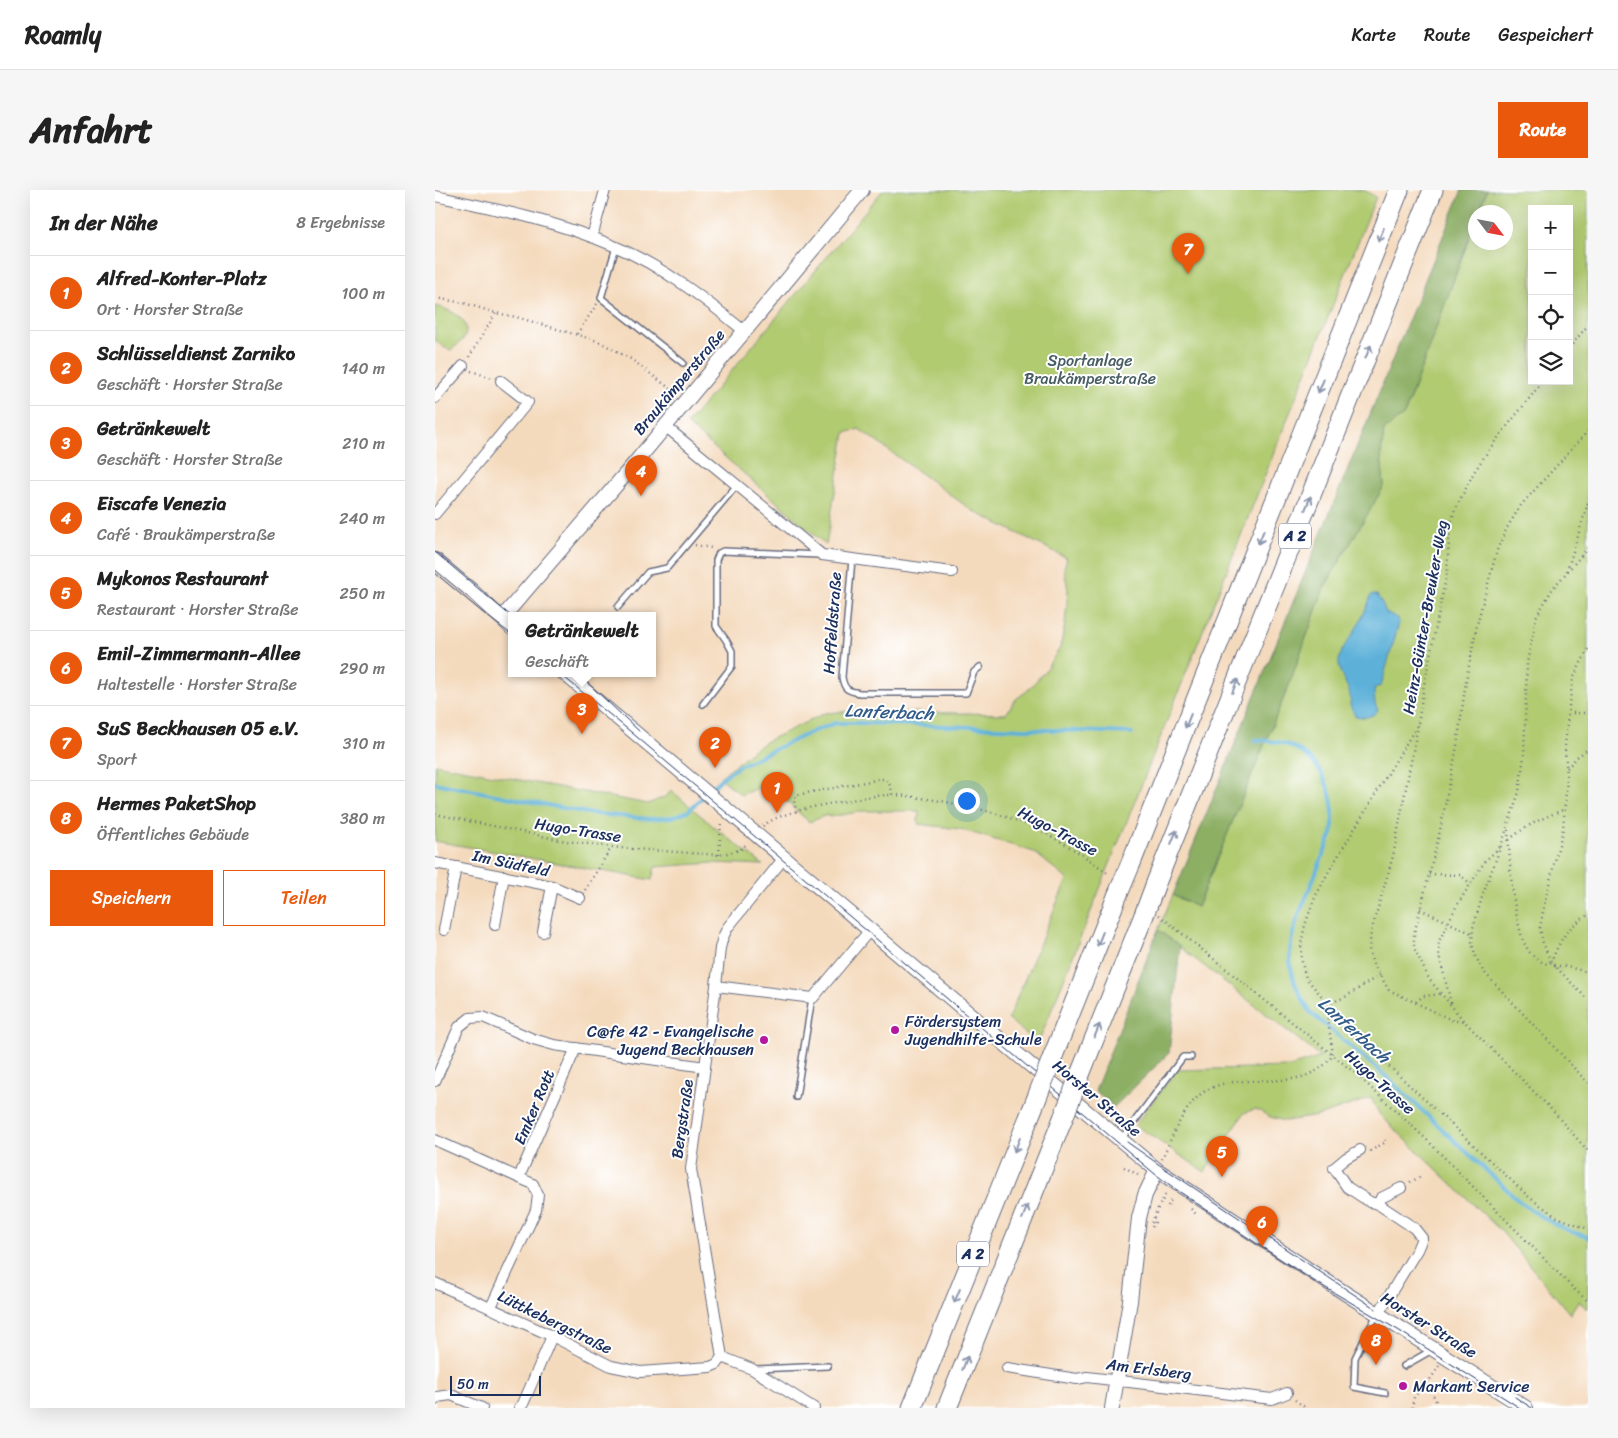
<!DOCTYPE html>
<html lang="de">
<meta charset="utf-8">
<style>
:root{--surface:#fff;--page:#f6f6f6;--text:#222;--muted:#767676;--line:#e0e0e0;--accent:#ea580c}
body{margin:0;font-family:Sriracha,sans-serif;background:var(--page);color:var(--text)}
.controls{position:absolute;right:15px;top:15px;display:grid;overflow:hidden;border-radius:0px;box-shadow:0 5px 20px #0002}
.controls button{width:45px;height:45px;display:grid;place-items:center;padding:0;border:0;border-bottom:1px solid var(--line);background:var(--surface);color:var(--text);font:25px sans-serif}
.compass{position:absolute;left:1033px;top:15px;width:45px;height:45px;border-radius:50%;background:var(--surface);box-shadow:0 5px 20px #0002;rotate:122deg}
.scale{position:absolute;left:15px;bottom:12px;width:91px;box-sizing:border-box;padding-left:5px;border:2px solid #1b2f5e;border-top:0;font-size:14px;line-height:18px;white-space:nowrap;color:#1b2f5e;-webkit-text-stroke:4px #fff;paint-order:stroke}
.you{position:absolute;left:531px;top:610px;width:18px;height:18px;margin:-12px;border:4px solid #fff;border-radius:50%;background:#1a73e8;box-shadow:0 0 0 8px #1a73e833}
.badge{display:grid;place-items:center;width:32px;height:32px;border-radius:50%;background:var(--accent);color:#fff;font-size:16px;font-weight:700}
.pin{position:absolute;translate:-50% -41px;filter:drop-shadow(0 1px 2px #0008)}
.pin::after{content:'';position:absolute;top:26px;width:18px;height:15px;background:inherit;clip-path:polygon(0 0,100% 0,50% 100%)}
.popup{position:absolute;left:73px;top:422px;width:148px;height:65px;box-sizing:border-box;display:grid;place-content:center;border-radius:0px;background:var(--surface);filter:drop-shadow(0 1px 4px #0005);font-size:16px;white-space:nowrap;color:var(--muted)}
.popup b{font-size:19px;color:var(--text)}
.popup::after{content:'';position:absolute;left:50%;top:100%;margin-left:-10px;border:10px solid transparent;border-top-color:var(--surface)}
.list{margin:0;padding:0;list-style:none}
h2{display:flex;justify-content:space-between;align-items:center;height:65px;margin:0;padding:0 20px;font-size:21px}
h2 small{font-size:16px;font-weight:400;color:var(--muted)}
.list li{display:grid;grid-template-columns:32px 1fr auto;gap:15px;align-items:center;box-sizing:border-box;height:75px;padding:0 20px;border-top:1px solid var(--line)}
.list b{display:block;font-size:19px;white-space:nowrap}
.list p{margin:0;font-size:16px;white-space:nowrap;color:var(--muted)}
.list em{font-size:16px;font-style:normal;color:var(--muted)}
.actions{display:flex;gap:10px;padding:15px 20px}
.actions a{flex:1;padding:11px 0;border:1px solid var(--accent);border-radius:0px;text-align:center;font-size:18px;color:var(--accent)}
.actions .main{background:var(--accent);color:#fff}
.icon{flex:none;width:28px;height:28px;fill:none;stroke:currentColor;stroke-width:2;stroke-linecap:round;stroke-linejoin:round}
.map{position:relative;flex:none;width:1153px;height:1218px;overflow:hidden;border-radius:0px}
header{display:flex;align-items:center;gap:30px;box-sizing:border-box;height:70px;padding:0 25px;background:var(--surface);border-bottom:1px solid var(--line)}
header strong{font-size:24px}
nav{display:flex;gap:28px;margin-inline-start:auto;font-size:18px}
.intro{display:flex;align-items:center;justify-content:space-between;box-sizing:border-box;height:120px;padding:0 30px}
h1{margin:0;font-size:35px}
.button{padding:12px 22px;border-radius:0px;background:var(--accent);color:#fff;font-size:18px;font-weight:700}
main{display:flex;gap:30px;padding:0 30px}
aside{flex:1;background:var(--surface);border-radius:0px;box-shadow:0 5px 20px #0002}
.map>svg:first-child{display:block}
.green{fill:#b1cb71;stroke:#667d68;fill-rule:evenodd}
.forest{fill:#8caf63;stroke:#546f60}
.water{fill:#5db1d9;stroke:#3c709c}
.lines{fill:none;stroke-linecap:round;stroke-linejoin:round}
.stream{stroke:#5db1d9;stroke-width:4}
.lane-casing{stroke:#676b7f;stroke-width:8}
.street-casing{stroke:#676b7f;stroke-width:12}
.secondary-casing{stroke:#676b7f;stroke-width:16}
.highway-casing{stroke:#676b7f;stroke-width:21}
.path{stroke:#676b7f;stroke-width:2.5;stroke-dasharray:1 4;stroke-linecap:butt}
.lane{stroke:#fff;stroke-width:5}
.street{stroke:#fff;stroke-width:10}
.secondary{stroke:#fff;stroke-width:14}
.highway{stroke:#fff;stroke-width:19}
.tram{stroke:#1b2f5e;stroke-width:1}
.highway-bridge-casing{stroke:#676b7f;stroke-width:21;stroke-linecap:butt}
.highway-bridge{stroke:#fff;stroke-width:19}
.oneway{stroke:#8d97ae}
.poi-dot{fill:#b5179e;stroke:#fff;stroke-width:2}
.labels{text-anchor:middle;dominant-baseline:central;stroke-width:4;stroke-linejoin:round;paint-order:stroke}
.shield{fill:#fff;stroke:#5f6d8e;stroke-width:1}
.shield-label{font-size:15px;font-weight:bold;fill:#1b2f5e}
.park-label{font-size:16px;fill:#485e64;stroke:#fff}
.street-label{font-size:16px;fill:#1b2f5e;stroke:#fff}
.poi-label{font-size:16px;fill:#1b2f5e;stroke:#fff;text-anchor:start}
.water-label{font-size:18px;font-style:italic;fill:#325c89;stroke:#fff}
</style>
<header>
<strong>Roamly</strong>
<nav><a>Karte</a><a>Route</a><a>Gespeichert</a></nav>
</header>
<div class="intro"><h1>Anfahrt</h1><a class="button">Route</a></div>
<main>
<aside>
<h2>In der Nähe<small>8 Ergebnisse</small></h2>
<ul class="list">
<li><span class="badge">1</span><div><b>Alfred-Konter-Platz</b><p>Ort · Horster Straße</p></div><em>100 m</em></li>
<li><span class="badge">2</span><div><b>Schlüsseldienst Zarniko</b><p>Geschäft · Horster Straße</p></div><em>140 m</em></li>
<li><span class="badge">3</span><div><b>Getränkewelt</b><p>Geschäft · Horster Straße</p></div><em>210 m</em></li>
<li><span class="badge">4</span><div><b>Eiscafe Venezia</b><p>Café · Braukämperstraße</p></div><em>240 m</em></li>
<li><span class="badge">5</span><div><b>Mykonos Restaurant</b><p>Restaurant · Horster Straße</p></div><em>250 m</em></li>
<li><span class="badge">6</span><div><b>Emil-Zimmermann-Allee</b><p>Haltestelle · Horster Straße</p></div><em>290 m</em></li>
<li><span class="badge">7</span><div><b>SuS Beckhausen 05 e.V.</b><p>Sport</p></div><em>310 m</em></li>
<li><span class="badge">8</span><div><b>Hermes PaketShop</b><p>Öffentliches Gebäude</p></div><em>380 m</em></li>
</ul>
<div class="actions"><a class="main">Speichern</a><a>Teilen</a></div>
</aside>
<div class="map">
<svg width="1153" height="1218" viewBox="0 0 1153 1218">
<rect width="100%" height="100%" fill="#fff"/>
<filter id="ink" filterUnits="userSpaceOnUse"><feTurbulence type="fractalNoise" baseFrequency=".02" numOctaves="2"/><feDisplacementMap in="SourceGraphic" scale="10" xChannelSelector="R" yChannelSelector="G"/><feConvolveMatrix kernelMatrix="1 2 1 2 8 2 1 2 1" color-interpolation-filters="sRGB"/></filter>
<filter id="wash" filterUnits="userSpaceOnUse"><feTurbulence type="fractalNoise" baseFrequency=".0096" numOctaves="4" result="noise"/><feDisplacementMap in="SourceGraphic" scale="20" xChannelSelector="R" yChannelSelector="G"/><feGaussianBlur stdDeviation="1.12" result="paint"/><feColorMatrix in="noise" values="0 0 0 0 0 0 0 0 0 0 0 0 0 0 0 0 0 1.4 0 .05"/><feComposite in="paint" operator="in"/></filter>
<g filter="url(#wash)">
<rect width="100%" height="100%" fill="#f4dabd"/>
<g class="green">
<polygon points="448,0 929,0 941,7 603,854 573,829 632,689 599,662 525,639 483,634 484,621 429,621 394,627 392,625 374,632 351,611 339,591 306,605 285,587 318,560 330,552 390,523 419,521 571,524 581,509 592,501 609,482 625,458 630,435 633,400 629,378 632,368 538,321 424,239 410,243 391,355 252,234"/>
<path d="M 1052,0 L 1153,0 L 1153,1119 L 1143,1111 L 1135,1124 L 1067,1042 L 945,925 L 936,908 L 883,926 L 850,931 L 835,927 L 821,919 L 809,923 L 770,982 L 700,935 L 742,880 L 855,877 L 886,867 L 723,740 L 738,705 L 762,717 L 854,495 L 889,398 L 949,296 L 946,265 L 949,239 L 969,225 L 1040,32 L 1040,52 L 1070,52 L 1070,22 L 1044,22 ZM 1097,19 L 1134,19 L 1134,191 L 1097,191 Z"/>
<path d="M 0,116 C 11,118 33,127 31,142 C 30,150 22,155 16,160 L 10,158 L 0,150 Z"/>
<polygon points="0,574 213,614 232,606 236,600 278,636 328,675 278,673 220,677 217,690 0,651"/>
</g>
<g class="forest">
<polygon points="1027,0 1052,0 1044,22 1040,22 1040,32 969,225 949,240 946,265 949,296 889,398 854,495 762,717 738,705"/>
<polygon points="723,740 745,756 734,863 679,917 660,901"/>
</g>
<path class="water" d="M 936,405 L 942,405 L 948,415 L 951,423 L 963,428 L 964,433 L 946,496 L 939,498 L 940,514 L 943,520 C 937,528 930,528 920,526 L 915,515 C 919,499 902,486 904,471 C 906,460 910,455 916,447 C 924,434 932,419 936,405 Z"/>
<g class="lines">
<g class="stream">
<path d="M 820,550 C 831,551 841,551 851,554 C 889,568 902,608 897,644 C 888,665 880,685 872,705 C 852,752 845,778 876,823 L 947,883 L 1083,1010 C 1104,1027 1127,1040 1153,1047"/>
<polyline points="0,593 153,623 214,629 238,627 253,621 270,605"/>
<polyline points="275,600 287,588 304,576 379,541 401,533 430,533 697,543"/>
</g>
</g>
</g>
<g filter="url(#ink)">
<g class="lines">
<g class="lane-casing">
<g id="lane">
<polyline points="181,57 166,108 248,173"/>
<path d="M 417,369 L 407,487 C 409,500 413,501 425,503 L 531,503 L 539,482 L 545,477"/>
<polyline points="183,417 213,382 232,378 302,295"/>
<polyline points="268,514 297,476 297,461 291,450 281,436 281,370 284,363 288,361 384,365"/>
<polyline points="361,907 377,808"/>
<polyline points="687,948 748,867 756,867"/>
<polyline points="942,1124 920,1168 919,1197 950,1203"/>
<polyline points="935,1142 941,1156"/>
<polyline points="969,1176 997,1160"/>
<polyline points="320,1179 393,1176"/>
</g>
</g>
<g class="street-casing">
<g id="street">
<path d="M 0,6 C 61,19 122,31 179,56 C 227,76 269,108 309,141"/>
<polyline points="157,47 170,0"/>
<polyline points="0,208 28,176"/>
<polyline points="230,236 387,365 517,382"/>
<polyline points="0,324 93,212 66,191"/>
<polyline points="349,668 293,737 288,747 285,758 281,796 256,979 287,1167 317,1179 379,1218"/>
<polyline points="0,673 117,696 145,708"/>
<polyline points="60,735 69,686"/>
<polyline points="9,740 21,677"/>
<polyline points="108,742 117,696"/>
<polyline points="281,796 378,808 435,740"/>
<polyline points="0,891 24,837 35,828 48,827 98,849 119,855 270,877"/>
<polyline points="0,950 98,994 103,1005 101,1020 56,1117"/>
<polyline points="925,960 911,968 899,978 912,997 935,1012 943,1014 979,1038 987,1048 982,1060 943,1124"/>
<polyline points="84,987 141,858"/>
<polyline points="943,1014 946,1008 966,998"/>
<polyline points="0,1093 117,1146 176,1176 205,1182 275,1177 282,1174 287,1167"/>
<polyline points="572,1178 642,1189 652,1187 837,1209 852,1203"/>
<polyline points="0,1210 2,1207 16,1205 47,1218"/>
<polyline points="84,1218 88,1214 117,1146"/>
</g>
</g>
<g class="secondary-casing">
<g id="secondary">
<polyline points="0,370 37,401 77,438"/>
<polyline points="67,428 194,280 427,0"/>
<polyline points="129,483 600,879 722,980 880,1084 1091,1218"/>
<polyline points="677,1218 695,1111 704,1028 710,1005 722,980"/>
</g>
</g>
<g class="highway-casing">
<g id="highway">
<polyline points="696,673 964,0"/>
<polyline points="721,693 998,0"/>
<polyline points="618,866 683,704"/>
<polyline points="644,887 709,725"/>
<polyline points="477,1218 601,910"/>
<polyline points="512,1218 627,931"/>
</g>
</g>
<g class="path">
<polyline points="0,108 29,113 61,123 81,127 163,151 196,169 241,203"/>
<polyline points="142,144 162,114"/>
<polyline points="1134,158 1153,135"/>
<polyline points="34,167 61,123"/>
<polyline points="36,181 57,188"/>
<polyline points="1153,241 1086,315 1072,338 1063,357 1043,430 1031,491 1022,556 1004,645 979,744 979,758 994,789 1029,831 1115,918 1153,961"/>
<polyline points="260,355 277,358"/>
<polyline points="1153,358 1118,398 1101,427 1092,473 1089,566 1084,602 1066,656 1048,704 1038,738 1037,753 1040,765 1048,781 1153,893"/>
<polyline points="1132,381 1153,313"/>
<polyline points="1153,459 1138,489 1133,523 1130,556 1132,588 1128,639 1111,706 1105,738 1108,753 1116,772 1153,810"/>
<polyline points="1133,523 1153,523"/>
<polyline points="983,535 958,666 936,742 934,761 938,774 954,800 1019,831 1028,831"/>
<polyline points="1132,578 1142,567 1153,559"/>
<path d="M 362,622 L 359,613 L 361,605 L 446,589 L 450,589 C 455,594 457,598 457,605"/>
<polyline points="0,624 131,651 185,658 284,665 305,660 313,653"/>
<path d="M 328,636 C 340,625 376,617 393,614 C 414,611 436,605 457,605 C 473,605 490,609 506,611 C 531,616 556,621 580,630 C 613,642 647,663 675,685"/>
<path d="M 1073,640 C 1075,672 1076,705 1084,736 C 1086,744 1088,752 1092,758 C 1096,766 1104,772 1113,774 L 1116,772 C 1126,749 1130,739 1153,725"/>
<path d="M 1074,650 C 1091,635 1110,627 1130,619"/>
<polyline points="284,665 286,632"/>
<polyline points="994,684 1025,685 1036,694"/>
<polyline points="150,700 176,658"/>
<polyline points="985,719 1038,744"/>
<polyline points="724,725 920,883 991,949 1140,1100 1153,1111"/>
<polyline points="1119,776 1128,776 1153,782"/>
<polyline points="945,785 910,807 891,815 926,850 1095,1008 1122,1027 1153,1039"/>
<polyline points="981,812 988,806 1007,804"/>
<polyline points="1016,813 1004,765 1004,751 1021,717 1050,671 1065,657"/>
<polyline points="935,961 951,952 950,950"/>
<path d="M 727,969 C 736,949 748,918 766,904 C 804,875 867,910 898,865 L 890,810 L 871,788 L 867,773 L 866,754 L 870,735 L 880,707 L 894,681 L 983,534 L 989,495 L 1012,382 L 1015,337 L 1019,322 L 1039,282 L 1058,254 L 1108,191"/>
<polyline points="689,977 705,986"/>
<polyline points="975,992 987,986"/>
<polyline points="733,1016 737,1008"/>
<polyline points="756,1019 761,1024"/>
<polyline points="717,1033 722,1020 732,1002"/>
<polyline points="717,1037 721,1031"/>
<polyline points="992,1192 1001,1211"/>
<polyline points="860,1210 871,1218"/>
<polyline points="977,1218 979,1207 997,1187 1004,1176"/>
</g>
<use href="#lane" class="lane"/>
<use href="#street" class="street"/>
<use href="#secondary" class="secondary"/>
<use href="#highway" class="highway"/>
<g class="tram">
<polyline points="0,362 77,427"/>
<polyline points="0,383 47,422 77,445"/>
<polyline points="124,483 196,542 720,984 742,1000 827,1057 879,1091 963,1140 1085,1218"/>
<polyline points="142,483 204,541"/>
<polyline points="692,952 729,978 941,1119"/>
<polyline points="1080,1207 1097,1218"/>
</g>
<g class="highway-bridge-casing">
<g id="highway-bridge">
<polyline points="683,704 696,673"/>
<polyline points="709,725 721,693"/>
<polyline points="601,910 618,866"/>
<polyline points="627,931 644,887"/>
</g>
</g>
<use href="#highway-bridge" class="highway-bridge"/>
</g>
<defs><path id="oneway-shaft" d="M-6 0H5M1.5-3L5.5 0L1.5 3" fill="none" stroke-width="1.6" stroke-linecap="round" stroke-linejoin="round" transform="scale(1.25)"/></defs>
<g class="oneway">
<use href="#oneway-shaft" transform="translate(946 45) rotate(112)"/>
<use href="#oneway-shaft" transform="translate(933 162) rotate(-68)"/>
<use href="#oneway-shaft" transform="translate(886 196) rotate(112)"/>
<use href="#oneway-shaft" transform="translate(873 313) rotate(-68)"/>
<use href="#oneway-shaft" transform="translate(826 347) rotate(112)"/>
<use href="#oneway-shaft" transform="translate(800 496) rotate(-68)"/>
<use href="#oneway-shaft" transform="translate(753 531) rotate(112)"/>
<use href="#oneway-shaft" transform="translate(739 647) rotate(-68)"/>
<use href="#oneway-shaft" transform="translate(665 749) rotate(112)"/>
<use href="#oneway-shaft" transform="translate(662 841) rotate(-68)"/>
<use href="#oneway-shaft" transform="translate(582 955) rotate(112)"/>
<use href="#oneway-shaft" transform="translate(590 1022) rotate(-68)"/>
<use href="#oneway-shaft" transform="translate(522 1106) rotate(112)"/>
<use href="#oneway-shaft" transform="translate(530 1173) rotate(-69)"/>
</g>
</g>
<g class="poi-dot">
<circle cx="460" cy="840" r="5"/>
<circle cx="329" cy="850" r="5"/>
<circle cx="968" cy="1196" r="5"/>
</g>
<g class="labels">
<g class="shield">
<rect x="844" y="333.5" width="32" height="25" rx="4"/>
<rect x="522" y="1051.5" width="32" height="25" rx="4"/>
</g>
<g class="shield-label">
<text x="860" y="346">A 2</text>
<text x="538" y="1064">A 2</text>
</g>
<g class="park-label">
<text x="655" y="170">Sportanlage<tspan x="655" dy="18">Braukämperstraße</tspan></text>
</g>
<g class="street-label">
<text transform="translate(244 192) rotate(-50)">Braukämperstraße</text>
<text transform="translate(990 427) rotate(-80)">Heinz-Günter-Breuker-Weg</text>
<text transform="translate(397 433) rotate(-86)">Hoffeldstraße</text>
<text transform="translate(143 640) rotate(9)">Hugo-Trasse</text>
<text transform="translate(623 641) rotate(28)">Hugo-Trasse</text>
<text transform="translate(76 673) rotate(12)">Im Südfeld</text>
<text transform="translate(945 892) rotate(42)">Hugo-Trasse</text>
<text transform="translate(662 908) rotate(40)">Horster Straße</text>
<text transform="translate(99 917) rotate(-67)">Emker Rott</text>
<text transform="translate(247 929) rotate(-82)">Bergstraße</text>
<text transform="translate(120 1132) rotate(26)">Lüttkebergstraße</text>
<text transform="translate(994 1135) rotate(32)">Horster Straße</text>
<text transform="translate(714 1179) rotate(7)">Am Erlsberg</text>
</g>
<g class="poi-label">
<text x="470" y="831">Fördersystem<tspan x="470" dy="18">Jugendhilfe-Schule</tspan></text>
<text x="319" y="841" text-anchor="end">C@fe 42 - Evangelische<tspan x="319" dy="18">Jugend Beckhausen</tspan></text>
<text x="978" y="1196">Markant Service</text>
</g>
<g class="water-label">
<text transform="translate(454 522) rotate(2)">Lanferbach</text>
<text transform="translate(919 840) rotate(42)">Lanferbach</text>
</g>
</g>
</svg>
<div class="controls">
<button>+</button>
<button>−</button>
<button><svg class="icon" aria-label="locate" viewBox="0 0 24 24"><circle cx="12" cy="12" r="6"/><path d="M12 2v4M12 18v4M2 12h4M18 12h4"/></svg></button>
<button><svg class="icon" aria-label="layers" viewBox="0 0 24 24"><path d="M12 4l9 5-9 5-9-5zM3 14l9 5 9-5"/></svg></button>
</div>
<svg class="compass" viewBox="-18 -18 36 36"><path d="M0-13l5 13h-10z" fill="#e53935"/><path d="M0 13l5-13h-10z" fill="#767676"/></svg>
<div class="scale">50 m</div>
<div class="you"></div>
<div class="pin badge" style="left:342px;top:623px">1</div>
<div class="pin badge" style="left:280px;top:578px">2</div>
<div class="pin badge" style="left:147px;top:544px">3</div>
<div class="popup"><b>Getränkewelt</b>Geschäft</div>
<div class="pin badge" style="left:206px;top:306px">4</div>
<div class="pin badge" style="left:787px;top:987px">5</div>
<div class="pin badge" style="left:827px;top:1057px">6</div>
<div class="pin badge" style="left:753px;top:84px">7</div>
<div class="pin badge" style="left:941px;top:1175px">8</div>
</div>
</main>
